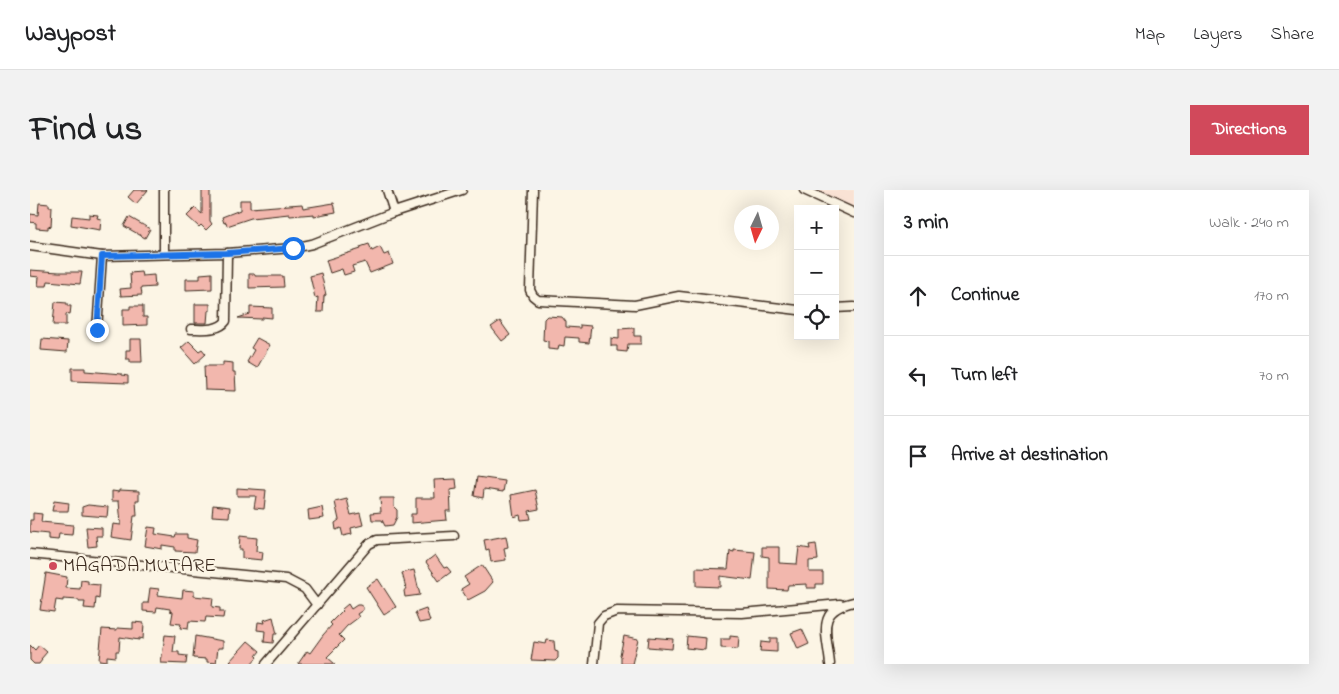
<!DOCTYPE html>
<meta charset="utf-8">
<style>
:root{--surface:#fff;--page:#f2f2f2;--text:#202124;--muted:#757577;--line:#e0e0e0;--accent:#d1495b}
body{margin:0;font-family:"Indie Flower",sans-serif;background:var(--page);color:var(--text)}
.controls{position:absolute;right:15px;top:15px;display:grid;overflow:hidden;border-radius:0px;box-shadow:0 5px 20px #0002}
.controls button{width:45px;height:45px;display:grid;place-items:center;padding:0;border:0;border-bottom:1px solid var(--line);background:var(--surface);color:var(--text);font:25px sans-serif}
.compass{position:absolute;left:704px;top:15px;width:45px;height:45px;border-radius:50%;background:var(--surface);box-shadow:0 5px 20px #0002;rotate:185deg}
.stop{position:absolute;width:15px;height:15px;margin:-11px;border:4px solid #1a73e8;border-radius:50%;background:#fff}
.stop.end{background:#1a73e8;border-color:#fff;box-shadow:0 1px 5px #0008}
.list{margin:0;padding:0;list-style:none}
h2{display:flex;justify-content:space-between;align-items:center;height:65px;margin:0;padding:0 20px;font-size:21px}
h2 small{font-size:16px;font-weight:400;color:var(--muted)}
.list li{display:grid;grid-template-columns:32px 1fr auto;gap:15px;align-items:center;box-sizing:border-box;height:80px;padding:0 20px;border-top:1px solid var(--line)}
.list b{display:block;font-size:19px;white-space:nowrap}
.list em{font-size:16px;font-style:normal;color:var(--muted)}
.icon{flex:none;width:28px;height:28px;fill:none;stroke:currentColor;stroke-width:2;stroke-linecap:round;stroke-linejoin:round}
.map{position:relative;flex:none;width:824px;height:474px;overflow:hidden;border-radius:0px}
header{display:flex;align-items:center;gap:30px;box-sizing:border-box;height:70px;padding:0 25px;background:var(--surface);border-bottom:1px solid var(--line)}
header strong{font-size:24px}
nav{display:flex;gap:28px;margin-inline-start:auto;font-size:18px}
.intro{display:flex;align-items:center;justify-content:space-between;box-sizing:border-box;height:120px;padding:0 30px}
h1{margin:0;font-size:35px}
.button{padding:12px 22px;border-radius:0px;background:var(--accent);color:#fff;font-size:18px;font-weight:700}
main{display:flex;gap:30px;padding:0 30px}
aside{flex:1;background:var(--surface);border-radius:0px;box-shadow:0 5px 20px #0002}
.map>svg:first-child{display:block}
.built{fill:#f9e2d4}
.building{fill:#f2b7ad;stroke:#3b2a1e}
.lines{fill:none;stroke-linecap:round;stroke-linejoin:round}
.minor-casing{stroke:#3b2a1e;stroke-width:11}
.minor{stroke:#fcf5e5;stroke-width:8}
.route{stroke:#1a73e8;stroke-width:6}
.poi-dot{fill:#d1495b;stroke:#fcf5e5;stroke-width:2}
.labels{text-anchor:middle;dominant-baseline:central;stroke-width:4.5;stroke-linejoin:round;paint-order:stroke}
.poi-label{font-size:20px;fill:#3b2a1e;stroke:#fcf5e5;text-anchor:start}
</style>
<header>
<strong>Waypost</strong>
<nav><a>Map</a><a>Layers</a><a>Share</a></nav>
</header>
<div class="intro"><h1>Find us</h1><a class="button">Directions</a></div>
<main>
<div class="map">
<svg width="824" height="474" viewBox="0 0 824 474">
<rect width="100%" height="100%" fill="#fcf5e5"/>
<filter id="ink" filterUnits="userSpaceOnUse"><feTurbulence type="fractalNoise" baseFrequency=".02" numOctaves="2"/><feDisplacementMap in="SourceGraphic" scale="10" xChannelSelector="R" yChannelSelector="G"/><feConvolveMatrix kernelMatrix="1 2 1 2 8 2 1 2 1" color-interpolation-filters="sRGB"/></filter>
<g filter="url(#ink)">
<polygon class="built" points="783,0 824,0 824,17"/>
<g class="building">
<polygon points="104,0 118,0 106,14 98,7"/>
<polygon points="172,0 180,0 180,31 182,34 176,40 171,35 169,37 157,26 165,18 172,24"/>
<polygon points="210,10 220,10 220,18 272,14 273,18 304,13 306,22 284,26 284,24 260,26 259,24 221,28 197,36 196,32 194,33 192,27 210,20"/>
<polygon points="9,13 19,14 19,17 22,17 21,37 18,36 18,39 6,38 6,33 0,32 0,24 8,25"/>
<polygon points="59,24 68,25 67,28 71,29 70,40 41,35 42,26 59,28"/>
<polygon points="99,27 120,39 115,48 94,36"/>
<polygon points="339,54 342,61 350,57 354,65 359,63 363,74 340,83 335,72 322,76 324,82 314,85 312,79 300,83 296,70 331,59 330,57"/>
<polygon points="0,80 29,82 52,82 50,94 18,91 17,96 8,96 9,87 0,86"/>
<polygon points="111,82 112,86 124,85 125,97 111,98 112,105 91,106 90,99 101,98 100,83"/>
<polygon points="182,83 182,99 156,100 156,89 170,89 170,84"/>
<polygon points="291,83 296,105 294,106 293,122 287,122 288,107 285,108 280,86"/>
<polygon points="219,84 225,84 225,86 253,86 254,97 219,98"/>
<polygon points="25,112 37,113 37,116 41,116 40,125 36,124 36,135 23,135"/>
<polygon points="165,114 180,114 180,121 178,121 177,133 165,133"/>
<polygon points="100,116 113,116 113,127 117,127 117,135 93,136 93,119 100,119"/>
<polygon points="220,117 242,118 242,128 232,127 232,129 208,128 220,124"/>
<polygon points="517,126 532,127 536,132 536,137 550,138 550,135 561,136 559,153 549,152 549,148 535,147 534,156 529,155 528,160 518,159 518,151 513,150 514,129"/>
<polygon points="470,131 480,145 472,151 461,137"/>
<polygon points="604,138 604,146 611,146 611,154 598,154 597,162 587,161 587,156 581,156 581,148 589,149 589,139"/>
<polygon points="227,148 240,155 227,178 217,172 224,160 221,158"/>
<polygon points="12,149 38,151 37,162 11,160"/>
<polygon points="100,149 111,149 112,172 100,172 100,169 96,169 96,160 100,160"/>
<polygon points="159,151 169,161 172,159 176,164 165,174 151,158"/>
<polygon points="193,172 203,173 203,182 205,182 206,201 175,200 174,176 193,176"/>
<polygon points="42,178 55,178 55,181 92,184 92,185 98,186 98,193 42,191"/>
<polygon points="447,287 475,291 473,302 454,299 453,308 444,306"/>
<polygon points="426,289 427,299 420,300 421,321 416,321 417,330 381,333 381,324 386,324 386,308 405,308 404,290"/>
<polygon points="207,298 236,300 234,319 224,318 226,306 207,306"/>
<polygon points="89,300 109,301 109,310 106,310 107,326 104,326 101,350 81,347 83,334 91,335 89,311 82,311 82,301 89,302"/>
<polygon points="505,300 509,319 499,321 501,329 491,330 490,325 484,327 481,305"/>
<polygon points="350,308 364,308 364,317 367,320 367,327 363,335 355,336 352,330 342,330 341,323 351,322"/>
<polygon points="317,309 321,325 330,323 333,335 321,338 322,344 313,346 311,338 306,340 305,333 309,330 305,312"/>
<polygon points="24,311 39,313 38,321 22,321"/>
<polygon points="58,315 78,317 77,327 52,325 52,317"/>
<polygon points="183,315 200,317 199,327 182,326"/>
<polygon points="292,317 294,328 279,330 278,320"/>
<polygon points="3,323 12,324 11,332 43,335 42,345 29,344 28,350 18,349 18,344 0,342 0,330 3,330"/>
<polygon points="56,337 72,338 72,346 66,346 67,356 58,357"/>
<polygon points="118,337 126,338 125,344 145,347 146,344 157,344 157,348 167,350 165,362 145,361 145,357 132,355 132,359 115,356"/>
<polygon points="210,346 227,348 226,361 233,362 232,370 212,368 212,359 209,359"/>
<polygon points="476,346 478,357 474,358 476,370 461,372 459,359 456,360 454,350"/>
<polygon points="786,354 788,370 779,371 779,382 793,382 793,394 786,394 786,398 777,398 777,394 758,395 757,400 739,399 739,367 732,366 732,357 749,357 749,373 767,374 769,357 780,359 779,355"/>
<polygon points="704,360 725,362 722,390 690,386 690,397 666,396 666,378 698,379 700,361 704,362"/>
<polygon points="405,365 414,378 417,377 421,382 409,391 396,372"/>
<polygon points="452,375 463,392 455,401 438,410 431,399 439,394 434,387"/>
<polygon points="384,380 390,405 375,407 374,401 376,398 372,383"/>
<polygon points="16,383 37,387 36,398 50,399 51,390 58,391 58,394 70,395 69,409 66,408 65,419 54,418 55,412 49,412 49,410 33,409 33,411 26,410 24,422 10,420"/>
<polygon points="348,389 366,417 354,425 336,397"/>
<polygon points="120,398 129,399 128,405 152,408 153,400 164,401 164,406 183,408 182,417 190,418 190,422 194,422 193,428 176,427 175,432 159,431 158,439 150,438 151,434 141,433 143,422 140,421 140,419 127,417 126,422 113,421 113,413 118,413"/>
<polygon points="318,414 321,419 327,415 330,415 333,417 333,420 327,424 329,427 317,436 309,445 314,450 297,467 305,474 268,474 277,461 280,463 293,445 302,435 300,433 313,420 312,419"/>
<polygon points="396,419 400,431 389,433 385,423"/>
<polygon points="243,427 247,444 244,444 243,453 234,452 235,441 227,440 228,432 235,433 234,430"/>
<polygon points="103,432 114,433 113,449 109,448 109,450 90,447 89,461 86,461 86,467 77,466 77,471 69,470 72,439 87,440 87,438 103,439"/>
<polygon points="772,439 779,454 768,459 761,443"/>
<polygon points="135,445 145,446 143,462 149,462 149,465 157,466 156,474 131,473"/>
<polygon points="165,446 193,451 193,458 188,458 186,473 177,472 177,469 163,468"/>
<polygon points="594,446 608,449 602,474 591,474 591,466 590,465"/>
<polygon points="657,446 676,448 675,460 656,458"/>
<polygon points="700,446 709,447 708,459 691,458 691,449 700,449"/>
<polygon points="619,447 643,449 642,459 618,457"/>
<polygon points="740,448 747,448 747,462 730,461 731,452 740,453"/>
<polygon points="517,450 524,451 525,461 528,462 528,468 525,471 501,470 504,452 516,454"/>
<polygon points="218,451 230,461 226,466 227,467 221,474 203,474 200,471"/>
<polygon points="0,455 5,460 9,455 17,462 11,469 12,470 9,474 4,474 0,470"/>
</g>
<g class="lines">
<g class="minor-casing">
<g id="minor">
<polyline points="357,0 364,22"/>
<polyline points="503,0 500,100 503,106 508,110 605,115 649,106 768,120"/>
<polyline points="774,0 824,23"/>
<polyline points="0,56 72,66 197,63 263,58 282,54 364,22 432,0"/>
<polyline points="134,64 134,0"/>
<polyline points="805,118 824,117"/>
<path d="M 161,139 C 173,139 189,141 196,131 L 197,63"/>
<polyline points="67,140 72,66"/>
<polyline points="0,364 256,389 275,399 287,415"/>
<polyline points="236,474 339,354 347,350 424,346"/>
<polyline points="564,474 568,433 574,426 587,421 712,423 810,414"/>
<path d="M 800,474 C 797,443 785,420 824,412"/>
</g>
</g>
<use href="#minor" class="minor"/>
</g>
</g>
<g class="lines" filter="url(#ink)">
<polyline class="route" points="67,140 72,66 197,63 263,58"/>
</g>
<circle class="poi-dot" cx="23" cy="376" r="5"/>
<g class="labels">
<g class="poi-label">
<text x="33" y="376">MAGADA MUTARE</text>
</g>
</g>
</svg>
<div class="controls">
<button>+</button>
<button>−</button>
<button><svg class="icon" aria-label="locate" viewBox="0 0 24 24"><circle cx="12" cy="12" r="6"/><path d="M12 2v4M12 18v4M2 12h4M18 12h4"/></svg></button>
</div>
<svg class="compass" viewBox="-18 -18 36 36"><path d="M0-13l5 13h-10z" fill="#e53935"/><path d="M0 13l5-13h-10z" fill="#757577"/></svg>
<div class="stop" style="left:263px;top:58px"></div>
<div class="stop end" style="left:67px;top:140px"></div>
</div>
<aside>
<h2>3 min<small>Walk · 240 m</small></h2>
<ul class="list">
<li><svg class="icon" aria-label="ahead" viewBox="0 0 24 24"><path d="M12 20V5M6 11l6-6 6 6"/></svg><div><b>Continue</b></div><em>170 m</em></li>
<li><svg class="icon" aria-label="left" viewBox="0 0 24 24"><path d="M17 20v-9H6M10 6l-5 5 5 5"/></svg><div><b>Turn left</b></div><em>70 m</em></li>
<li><svg class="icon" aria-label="arrive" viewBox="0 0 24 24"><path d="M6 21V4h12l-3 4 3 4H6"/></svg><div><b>Arrive at destination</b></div></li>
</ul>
</aside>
</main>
